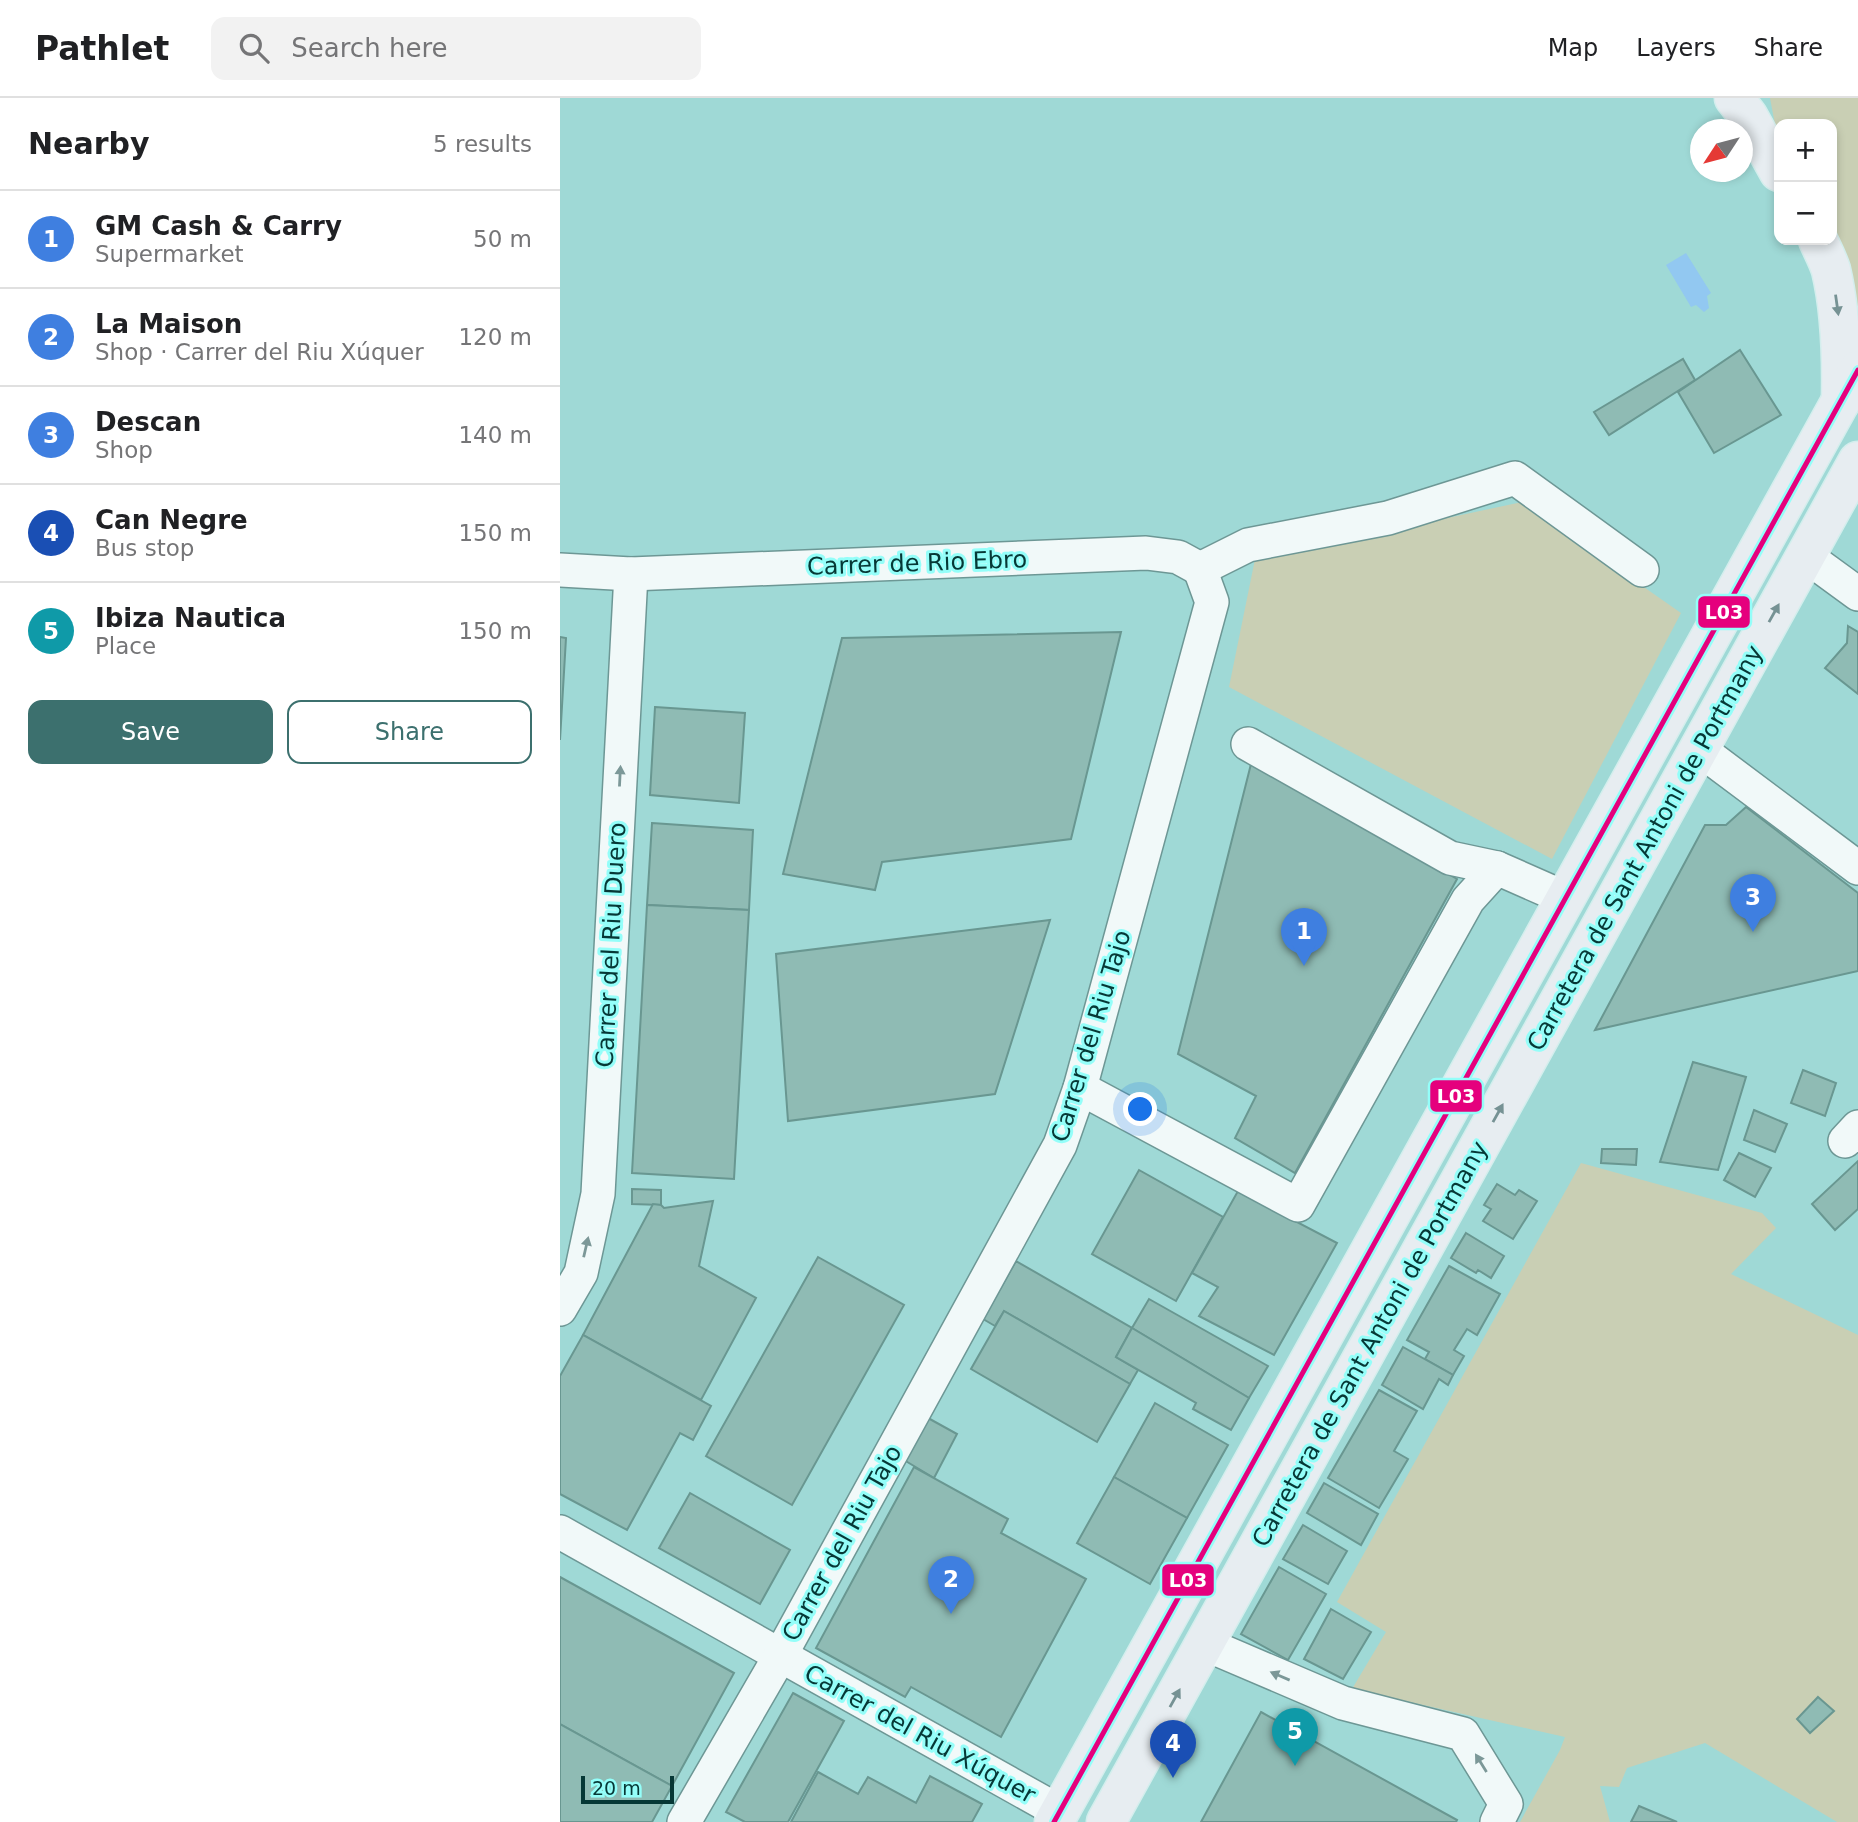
<!DOCTYPE html>
<meta charset="utf-8">
<style>
:root{--surface:#fff;--page:#f2f2f2;--text:#202124;--muted:#757577;--line:#e0e0e0;--accent:#3c706e}
body{margin:0;font-family:"DejaVu Sans",sans-serif;background:var(--page);color:var(--text)}
.controls{position:absolute;right:21px;top:21px;display:grid;overflow:hidden;border-radius:14px;box-shadow:0 4px 10px #0003}
.controls button{width:63px;height:63px;display:grid;place-items:center;padding:0;border:0;border-bottom:2px solid var(--line);background:var(--surface);color:var(--text);font:35px sans-serif}
.compass{position:absolute;left:1130px;top:21px;width:63px;height:63px;border-radius:50%;background:var(--surface);box-shadow:0 4px 10px #0003;rotate:234deg}
.scale{position:absolute;left:21px;bottom:18px;width:93px;box-sizing:border-box;padding-left:7px;border:4px solid #063836;border-top:0;font-size:19px;line-height:24px;white-space:nowrap;color:#063836;-webkit-text-stroke:5px #94fef9;paint-order:stroke}
.you{position:absolute;left:581px;top:1012px;width:24px;height:24px;margin:-18px;border:5px solid #fff;border-radius:50%;background:#1a73e8;box-shadow:0 0 0 10px #1a73e833}
.badge{display:grid;place-items:center;width:46px;height:46px;border-radius:50%;background:var(--accent);color:#fff;font-size:23px;font-weight:700}
.pin{position:absolute;translate:-50% -58px;filter:drop-shadow(0 2px 4px #0008)}
.pin::after{content:'';position:absolute;top:37px;width:24px;height:21px;background:inherit;clip-path:polygon(0 0,100% 0,50% 100%)}
.list{margin:0;padding:0;list-style:none}
h2{display:flex;justify-content:space-between;align-items:center;height:91px;margin:0;padding:0 28px;font-size:30px}
h2 small{font-size:23px;font-weight:400;color:var(--muted)}
.list li{display:grid;grid-template-columns:46px 1fr auto;gap:21px;align-items:center;box-sizing:border-box;height:98px;padding:0 28px;border-top:2px solid var(--line)}
.list b{display:block;font-size:26px;white-space:nowrap}
.list p{margin:0;font-size:23px;white-space:nowrap;color:var(--muted)}
.list em{font-size:23px;font-style:normal;color:var(--muted)}
.actions{display:flex;gap:14px;padding:21px 28px}
.actions a{flex:1;padding:16px 0;border:2px solid var(--accent);border-radius:14px;text-align:center;font-size:24px;color:var(--accent)}
.actions .main{background:var(--accent);color:#fff}
.icon{flex:none;width:38px;height:38px;fill:none;stroke:currentColor;stroke-width:2;stroke-linecap:round;stroke-linejoin:round}
.map{position:relative;flex:none;width:1298px;height:1724px;overflow:hidden}
header{display:flex;align-items:center;gap:42px;box-sizing:border-box;height:98px;padding:0 35px;background:var(--surface);border-bottom:2px solid var(--line)}
header strong{font-size:33px}
nav{display:flex;gap:38px;margin-inline-start:auto;font-size:24px}
.search{width:490px;height:63px;background:var(--page);display:flex;align-items:center;gap:18px;box-sizing:border-box;padding:0 24px;border-radius:14px;color:var(--muted);font-size:26px}
main{display:flex}
aside{flex:1;background:var(--surface)}
.map>svg:first-child{display:block}
.green{fill:#c9cfb4}
.water{fill:#92c8f1}
.building{fill:#8fbbb4;stroke:#699791;stroke-width:2}
.lines{fill:none;stroke-linecap:round;stroke-linejoin:round}
.minor-casing{stroke:#6d9795;stroke-width:36}
.major-casing{stroke:#d4eeed;stroke-width:41}
.minor{stroke:#f1f9f9;stroke-width:33}
.major{stroke:#e7edf1;stroke-width:38}
.bus-1-casing{stroke:#94fef9;stroke-width:10}
.bus-1{stroke:#e5007d;stroke-width:5}
.oneway{fill:#769294}
.oneway2{fill:#7c9898}
.labels{text-anchor:middle;dominant-baseline:central;stroke-width:6;stroke-linejoin:round;paint-order:stroke}
.street-label{font-size:24px;fill:#063836;stroke:#94fef9}
.line-badge{stroke:#94fef9;stroke-width:2.5}
.badge-label{font-size:19px;text-anchor:middle;font-weight:bold;fill:#fff}
</style>
<header>
<strong>Pathlet</strong>
<div class="search"><svg class="icon" aria-label="search" viewBox="0 0 24 24"><circle cx="10" cy="10" r="6"/><path d="M15 15l6 6"/></svg>Search here</div>
<nav><a>Map</a><a>Layers</a><a>Share</a></nav>
</header>
<main>
<aside>
<h2>Nearby<small>5 results</small></h2>
<ul class="list">
<li><span class="badge" style="background:#3f7fe0">1</span><div><b>GM Cash &amp; Carry</b><p>Supermarket</p></div><em>50 m</em></li>
<li><span class="badge" style="background:#3f7fe0">2</span><div><b>La Maison</b><p>Shop · Carrer del Riu Xúquer</p></div><em>120 m</em></li>
<li><span class="badge" style="background:#3f7fe0">3</span><div><b>Descan</b><p>Shop</p></div><em>140 m</em></li>
<li><span class="badge" style="background:#1a4fb4">4</span><div><b>Can Negre</b><p>Bus stop</p></div><em>150 m</em></li>
<li><span class="badge" style="background:#0f9aa8">5</span><div><b>Ibiza Nautica</b><p>Place</p></div><em>150 m</em></li>
</ul>
<div class="actions"><a class="main">Save</a><a>Share</a></div>
</aside>
<div class="map">
<svg width="1298" height="1724" viewBox="0 0 1298 1724">
<rect width="100%" height="100%" fill="#9fd9d6"/>
<g class="green">
<polygon points="1210,0 1298,0 1298,224 1272,142 1272,26 1219,26 1219,48"/>
<polygon points="962,404 1121,515 992,761 669,589 695,461"/>
<polygon points="1021,1065 1202,1115 1216,1130 1171,1176 1298,1237 1298,1724 1277,1724 1145,1645 1067,1670 1059,1689 1040,1688 1050,1724 960,1724 1000,1652 1005,1639 792,1591 826,1534 777,1504"/>
</g>
<polygon class="water" points="1126,155 1151,195 1147,198 1149,210 1144,214 1136,207 1131,209 1106,167"/>
<g class="building">
<polygon points="1180,252 1221,317 1154,355 1118,294"/>
<polygon points="1123,261 1135,282 1049,337 1034,314"/>
<polygon points="1288,528 1298,534 1298,596 1265,570 1287,545"/>
<polygon points="561,534 511,741 322,764 315,792 223,776 282,540"/>
<polygon points="0,539 6,540 0,642"/>
<polygon points="95,609 185,615 179,705 90,697"/>
<polygon points="692,662 897,781 735,1075 675,1040 696,998 618,956"/>
<polygon points="1186,709 1298,795 1298,873 1035,932 1145,727 1166,727"/>
<polygon points="92,725 193,732 189,812 87,807"/>
<polygon points="87,807 189,812 174,1081 72,1075"/>
<polygon points="490,822 435,996 228,1023 216,856"/>
<polygon points="1133,964 1186,979 1158,1072 1100,1064"/>
<polygon points="1243,972 1276,985 1265,1018 1231,1005"/>
<polygon points="1194,1012 1227,1026 1215,1054 1184,1042"/>
<polygon points="1042,1051 1077,1051 1076,1067 1041,1065"/>
<polygon points="1179,1055 1211,1070 1195,1099 1164,1082"/>
<polygon points="1298,1063 1298,1111 1275,1132 1252,1106"/>
<polygon points="579,1072 663,1119 616,1203 532,1156"/>
<polygon points="937,1086 955,1097 959,1092 977,1103 953,1141 923,1123 931,1111 924,1107"/>
<polygon points="72,1091 101,1092 101,1107 72,1106"/>
<polygon points="678,1093 777,1145 714,1257 639,1218 658,1189 632,1175"/>
<polygon points="153,1103 139,1168 196,1200 141,1302 23,1237 93,1106 101,1107 104,1110"/>
<polygon points="906,1135 944,1158 931,1180 918,1172 916,1175 891,1160"/>
<polygon points="258,1159 344,1207 232,1407 146,1358"/>
<polygon points="456,1163 572,1230 556,1259 578,1272 570,1286 444,1213 435,1228 423,1221"/>
<polygon points="889,1168 940,1196 917,1237 907,1231 894,1252 904,1258 893,1277 865,1261 869,1254 847,1242"/>
<polygon points="589,1201 708,1268 689,1300 572,1230"/>
<polygon points="444,1213 570,1286 537,1344 411,1271"/>
<polygon points="572,1230 689,1300 671,1332 633,1311 636,1305 556,1259"/>
<polygon points="23,1237 151,1308 133,1342 120,1335 67,1432 0,1396 0,1278"/>
<polygon points="843,1249 893,1277 888,1287 879,1281 863,1311 822,1287"/>
<polygon points="819,1292 857,1313 834,1353 848,1361 819,1410 768,1380"/>
<polygon points="595,1305 668,1347 627,1420 554,1379"/>
<polygon points="368,1320 397,1336 374,1380 344,1362"/>
<polygon points="354,1369 448,1421 441,1435 526,1481 441,1639 351,1589 345,1599 256,1550"/>
<polygon points="554,1379 627,1420 590,1486 517,1445"/>
<polygon points="764,1385 818,1416 801,1447 747,1415"/>
<polygon points="130,1395 230,1452 200,1506 99,1450"/>
<polygon points="743,1427 787,1453 768,1486 723,1461"/>
<polygon points="719,1469 766,1496 728,1562 681,1536"/>
<polygon points="0,1479 174,1575 112,1688 0,1626"/>
<polygon points="771,1511 811,1534 783,1581 744,1561"/>
<polygon points="233,1595 284,1623 228,1724 185,1724 166,1714"/>
<polygon points="1258,1599 1274,1613 1250,1635 1237,1621"/>
<polygon points="701,1614 897,1722 896,1724 641,1724"/>
<polygon points="0,1626 112,1688 92,1724 0,1724"/>
<polygon points="258,1674 298,1696 308,1679 356,1705 370,1678 422,1706 412,1724 231,1724"/>
<polygon points="1079,1708 1117,1724 1071,1724"/>
</g>
<g class="lines">
<g class="minor-casing">
<g id="minor">
<polyline points="1246,458 1298,496"/>
<polyline points="640,471 688,447 828,420 955,380 1082,472"/>
<polyline points="0,472 71,476 586,455 618,459 640,471"/>
<polyline points="688,646 890,760 937,770"/>
<polyline points="1139,651 1298,770"/>
<polyline points="520,990 738,1107 908,802 937,770 1005,800"/>
<polyline points="1285,1043 1298,1029"/>
<polyline points="0,1211 21,1175 38,1096 71,476"/>
<polyline points="0,1434 500,1714"/>
<polyline points="645,1546 783,1605 903,1636 946,1706 937,1724"/>
<polyline points="124,1724 220,1558 500,1047 520,990 652,504 640,471"/>
</g>
</g>
<g class="major-casing">
<g id="major">
<polyline points="1174,0 1188,18 1219,74"/>
<path d="M 1258,142 C 1262,151 1268,162 1271,172 C 1281,214 1282,259 1281,303"/>
<polyline points="494,1724 1298,272"/>
<polyline points="546,1724 1298,363"/>
</g>
</g>
<use href="#minor" class="minor"/>
<use href="#major" class="major"/>
<g class="bus-1-casing">
<polyline id="bus-1" points="494,1724 1298,272"/>
</g>
<use href="#bus-1" class="bus-1"/>
</g>
<defs><path id="oneway-solid" d="M-6-.8H1V-3.2L6.5 0L1 3.2V.8H-6Z" transform="scale(1.75)"/></defs>
<g class="oneway">
<use href="#oneway-solid" transform="translate(1277 207) rotate(82)"/>
<use href="#oneway-solid" transform="translate(1214 515) rotate(-61)"/>
<use href="#oneway-solid" transform="translate(938 1015) rotate(-61)"/>
<use href="#oneway-solid" transform="translate(615 1600) rotate(-61)"/>
</g>
<g class="oneway2">
<use href="#oneway-solid" transform="translate(60 678) rotate(-87)"/>
<use href="#oneway-solid" transform="translate(26 1149) rotate(-77)"/>
<use href="#oneway-solid" transform="translate(720 1578) rotate(-157)"/>
<use href="#oneway-solid" transform="translate(921 1665) rotate(-122)"/>
</g>
<g class="labels">
<g class="street-label">
<text transform="translate(357 465) rotate(-2)">Carrer de Rio Ebro</text>
<text transform="translate(1085 750) rotate(-61)">Carretera de Sant Antoni de Portmany</text>
<text transform="translate(51 847) rotate(-87)">Carrer del Riu Duero</text>
<text transform="translate(531 938) rotate(-73)">Carrer del Riu Tajo</text>
<text transform="translate(810 1246) rotate(-61)">Carretera de Sant Antoni de Portmany</text>
<text transform="translate(282 1445) rotate(-61)">Carrer del Riu Tajo</text>
<text transform="translate(360 1636) rotate(29)">Carrer del Riu Xúquer</text>
</g>
</g>
<g class="line-badge">
<rect x="1137" y="497" width="54" height="34" rx="7" fill="#e5007d"/>
<rect x="869" y="981" width="54" height="34" rx="7" fill="#e5007d"/>
<rect x="601" y="1465" width="54" height="34" rx="7" fill="#e5007d"/>
</g>
<g class="badge-label">
<text x="1164" y="521">L03</text>
<text x="896" y="1005">L03</text>
<text x="628" y="1489">L03</text>
</g>
</svg>
<div class="controls">
<button>+</button>
<button>−</button>
</div>
<svg class="compass" viewBox="-18 -18 36 36"><path d="M0-13l5 13h-10z" fill="#e53935"/><path d="M0 13l5-13h-10z" fill="#757577"/></svg>
<div class="scale">20 m</div>
<div class="you"></div>
<div class="pin badge" style="left:744px;top:868px;background:#3f7fe0">1</div>
<div class="pin badge" style="left:391px;top:1516px;background:#3f7fe0">2</div>
<div class="pin badge" style="left:1193px;top:834px;background:#3f7fe0">3</div>
<div class="pin badge" style="left:613px;top:1680px;background:#1a4fb4">4</div>
<div class="pin badge" style="left:735px;top:1668px;background:#0f9aa8">5</div>
</div>
</main>
